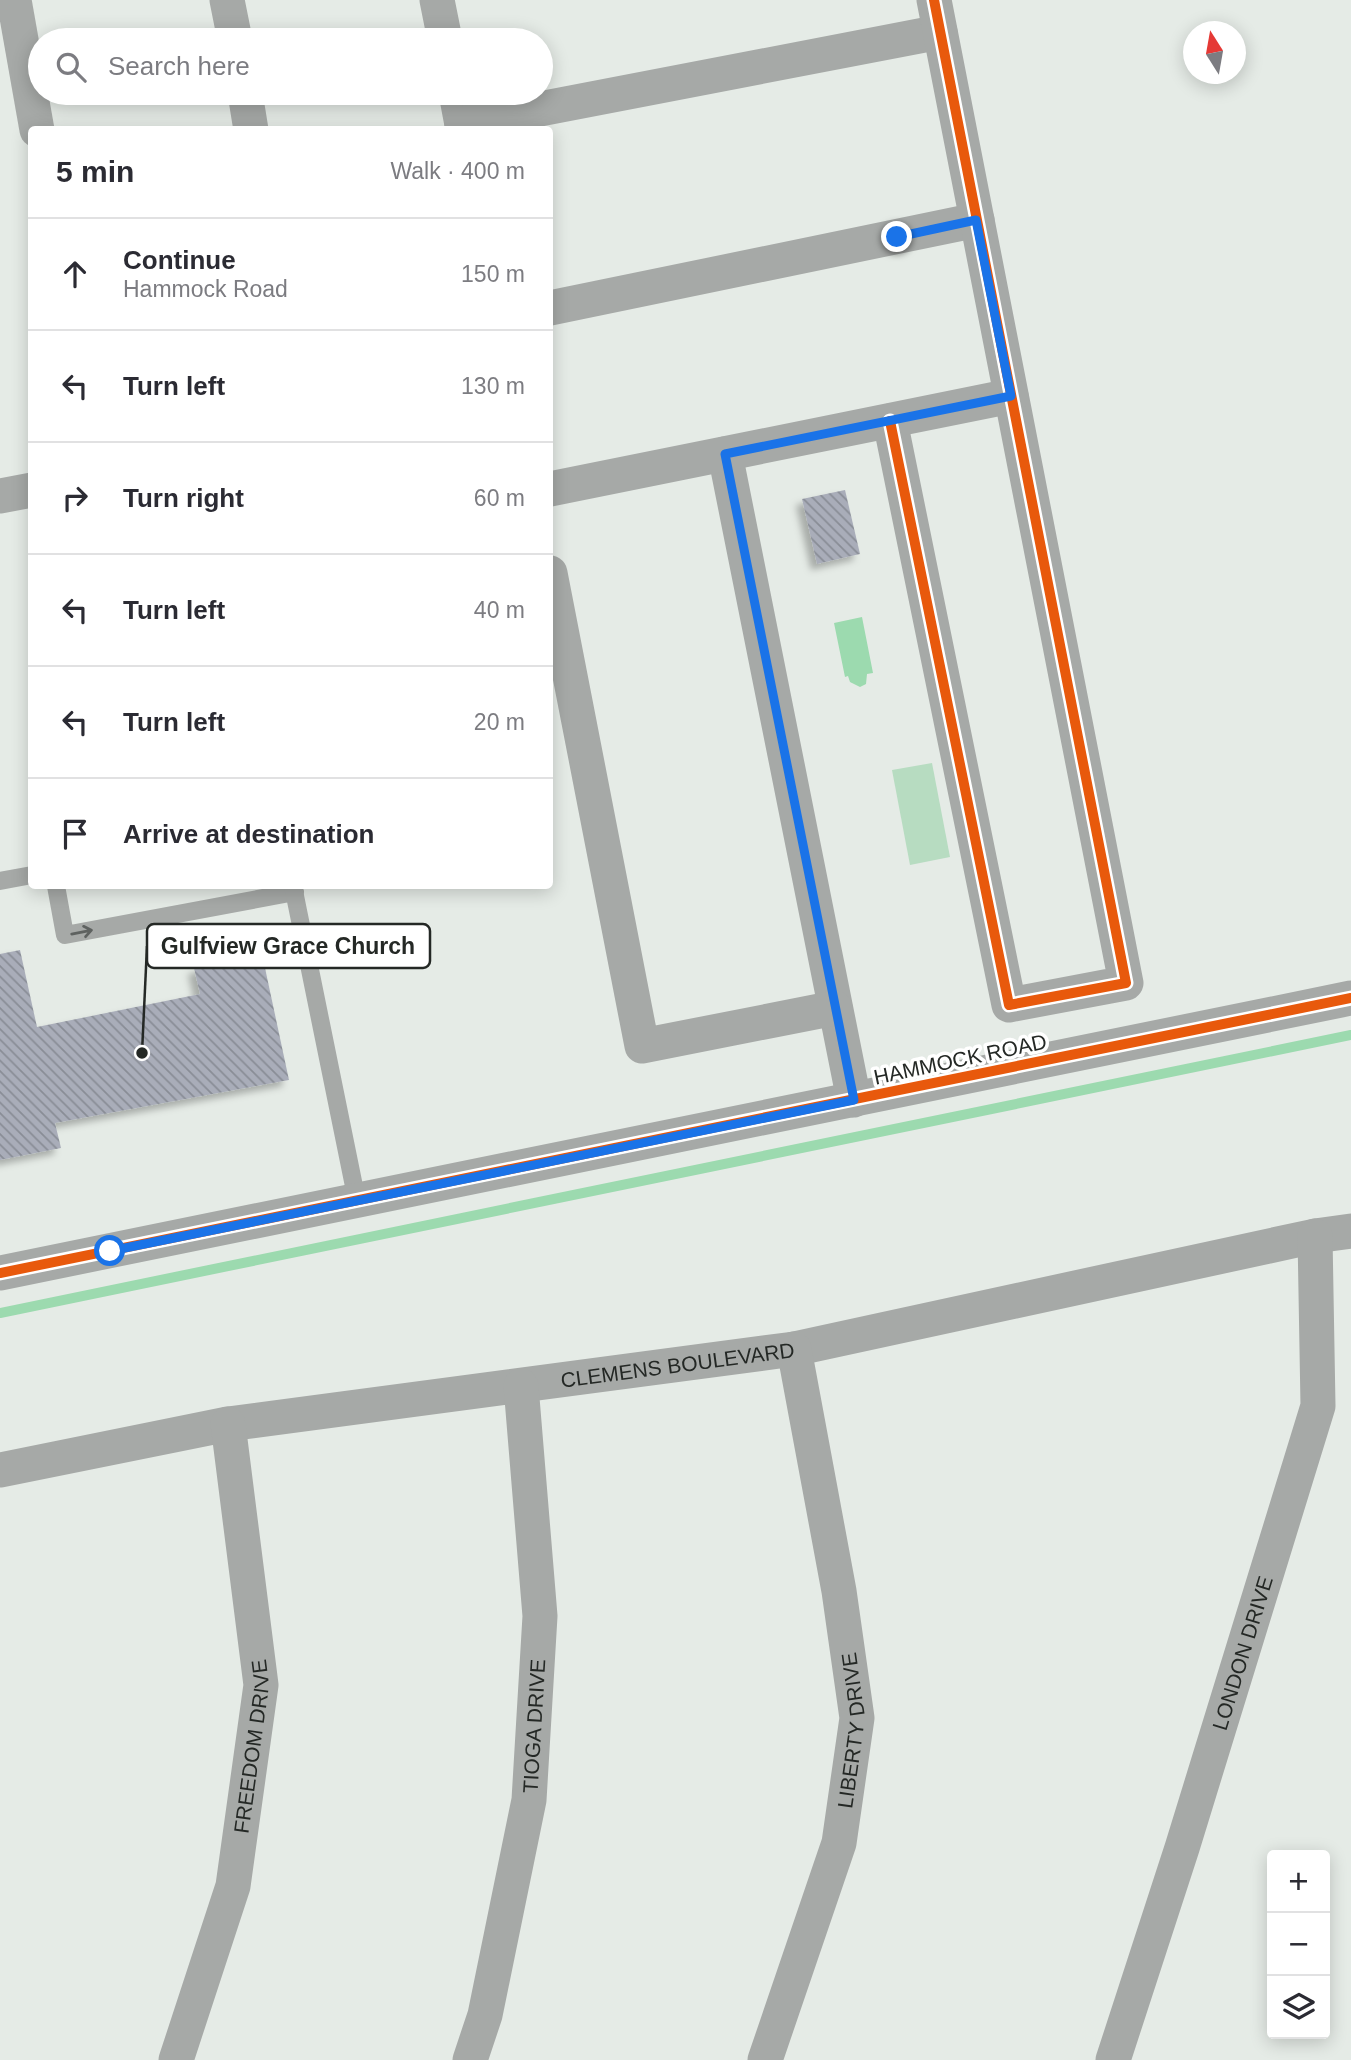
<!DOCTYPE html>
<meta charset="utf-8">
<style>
:root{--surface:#fff;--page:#f2f2f3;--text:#2b2b33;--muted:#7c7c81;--line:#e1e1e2}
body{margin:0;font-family:Arial,sans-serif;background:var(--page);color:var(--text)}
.controls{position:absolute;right:21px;bottom:21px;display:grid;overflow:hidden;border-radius:7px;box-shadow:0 4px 18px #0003}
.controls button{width:63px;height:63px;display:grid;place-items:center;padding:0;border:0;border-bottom:2px solid var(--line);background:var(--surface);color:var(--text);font:35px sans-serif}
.compass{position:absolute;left:1183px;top:21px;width:63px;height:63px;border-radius:50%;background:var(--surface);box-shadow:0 4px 18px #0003;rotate:349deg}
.stop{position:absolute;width:21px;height:21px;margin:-16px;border:5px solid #1a73e8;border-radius:50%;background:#fff}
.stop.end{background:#1a73e8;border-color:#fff;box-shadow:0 2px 7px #0008}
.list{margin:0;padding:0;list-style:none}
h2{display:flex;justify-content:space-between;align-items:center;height:91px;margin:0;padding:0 28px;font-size:30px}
h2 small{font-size:23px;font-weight:400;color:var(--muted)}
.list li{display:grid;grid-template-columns:46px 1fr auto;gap:21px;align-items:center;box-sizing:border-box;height:112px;padding:0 28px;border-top:2px solid var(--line)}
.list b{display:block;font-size:26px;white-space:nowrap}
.list p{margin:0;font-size:23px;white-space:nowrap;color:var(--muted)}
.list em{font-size:23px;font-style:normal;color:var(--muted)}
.icon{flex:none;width:38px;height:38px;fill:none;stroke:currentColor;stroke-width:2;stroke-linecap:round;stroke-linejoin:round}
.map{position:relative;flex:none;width:1351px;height:2060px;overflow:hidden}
.search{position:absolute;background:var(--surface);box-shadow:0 4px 18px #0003;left:28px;top:28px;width:525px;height:77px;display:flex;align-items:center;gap:18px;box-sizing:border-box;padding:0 24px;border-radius:38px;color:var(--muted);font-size:26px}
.panel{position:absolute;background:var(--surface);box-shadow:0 4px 18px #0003;left:28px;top:126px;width:525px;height:763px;border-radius:7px}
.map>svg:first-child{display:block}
.green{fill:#b7dcc1}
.water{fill:#9cdaaf}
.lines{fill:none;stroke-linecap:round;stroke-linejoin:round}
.stream{stroke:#9cdaaf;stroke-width:10}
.building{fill:url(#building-back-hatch);filter:url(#shadow)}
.lane{stroke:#a6a9a7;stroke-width:18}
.street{stroke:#a6a9a7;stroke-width:35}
.cycleway-casing{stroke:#fff;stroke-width:15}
.cycleway{stroke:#e8590c;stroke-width:10}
.oneway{stroke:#5e6260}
.route{stroke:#1a73e8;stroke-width:9}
.labels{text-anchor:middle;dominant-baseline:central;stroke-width:7;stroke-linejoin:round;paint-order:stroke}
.street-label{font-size:21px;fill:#242825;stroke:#fff}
.leader{fill:none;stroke:#242825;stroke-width:2.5}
.callout-dot{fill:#242825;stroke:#fff;stroke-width:2.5}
.callout{fill:#fff;stroke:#242825;stroke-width:2.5}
.callout-label{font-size:23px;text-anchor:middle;font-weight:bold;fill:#242825}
</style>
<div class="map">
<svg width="1351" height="2060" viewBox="0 0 1351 2060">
<defs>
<pattern id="building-back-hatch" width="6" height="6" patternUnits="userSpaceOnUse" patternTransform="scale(1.75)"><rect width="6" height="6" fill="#a9adb9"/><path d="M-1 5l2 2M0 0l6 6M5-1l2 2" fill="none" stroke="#898d96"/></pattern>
<filter id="shadow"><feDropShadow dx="-6" dy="6" stdDeviation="3.5" flood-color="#0004"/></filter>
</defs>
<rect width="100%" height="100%" fill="#e5ebe6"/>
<polygon class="green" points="932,763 950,857 910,865 892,770"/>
<polygon class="water" points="862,617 873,673 867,674 866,684 860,687 850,682 848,676 845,677 834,623"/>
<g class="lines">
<polyline class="stream" points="0,1313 1351,1035"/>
</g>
<g class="building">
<polygon points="845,490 860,554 817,564 802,499"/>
<polygon points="20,950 37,1027 200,994 194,968 262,954 289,1080 55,1123 61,1148 0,1160 0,954"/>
</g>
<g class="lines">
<g class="lane">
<polyline points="0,881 32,875"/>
<polyline points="56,886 65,935 295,892"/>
<polyline points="293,886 357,1201"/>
</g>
<g class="street">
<polyline points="14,0 37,130"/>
<polyline points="227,0 235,40"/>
<polyline points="437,0 445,40"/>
<polyline points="245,93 251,130"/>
<polyline points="456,93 463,130"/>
<polyline points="462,124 940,32"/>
<polyline points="550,308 977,220"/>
<polyline points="890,421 1009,1005 1126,983 934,0"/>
<polyline points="725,454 854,1100"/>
<polyline points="550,489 1011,396"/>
<polyline points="0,496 32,490"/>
<polyline points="550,573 642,1046 835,1008"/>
<polyline points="0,1273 1351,998"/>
<path id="s1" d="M 0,1470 L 228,1424 L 794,1349 L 1315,1236 L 1351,1231"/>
<path id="s2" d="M 176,2060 L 233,1886 L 261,1685 L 228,1424"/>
<path id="s3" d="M 470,2060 L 485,2015 L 529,1800 L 540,1616 L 521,1386"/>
<path id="s4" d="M 765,2060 L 839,1843 L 857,1718 L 839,1591 L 794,1349"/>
<path id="s5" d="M 1113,2060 L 1182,1848 L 1318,1406 L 1315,1236"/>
</g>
<g class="cycleway-casing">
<g id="cycleway">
<polyline points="890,421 1009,1005 1126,983 934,0"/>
<polyline points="0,1273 1351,998"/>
</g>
</g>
<use href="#cycleway" class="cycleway"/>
</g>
<defs><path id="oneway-shaft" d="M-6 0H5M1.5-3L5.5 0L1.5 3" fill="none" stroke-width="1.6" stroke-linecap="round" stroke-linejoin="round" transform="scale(1.75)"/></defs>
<use class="oneway" href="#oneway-shaft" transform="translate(82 932) rotate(-11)"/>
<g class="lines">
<polyline class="route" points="110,1251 854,1100 725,454 1011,396 976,220 897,237"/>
</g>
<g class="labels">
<g class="street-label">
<text transform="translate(960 1059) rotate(-12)">HAMMOCK ROAD</text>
<text stroke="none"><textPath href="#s1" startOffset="686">CLEMENS BOULEVARD</textPath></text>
<text stroke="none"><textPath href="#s5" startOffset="427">LONDON DRIVE</textPath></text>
<text stroke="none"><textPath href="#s3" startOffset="341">TIOGA DRIVE</textPath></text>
<text stroke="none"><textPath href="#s4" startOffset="343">LIBERTY DRIVE</textPath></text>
<text stroke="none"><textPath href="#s2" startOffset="324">FREEDOM DRIVE</textPath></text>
</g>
</g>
<path class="leader" d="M142 1053L147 946"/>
<circle class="callout-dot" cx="142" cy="1053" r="7"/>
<rect class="callout" x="147" y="924" width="283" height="44" rx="7"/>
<g class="callout-label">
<text x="288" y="954">Gulfview Grace Church</text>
</g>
</svg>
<div class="controls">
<button>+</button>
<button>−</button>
<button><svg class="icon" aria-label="layers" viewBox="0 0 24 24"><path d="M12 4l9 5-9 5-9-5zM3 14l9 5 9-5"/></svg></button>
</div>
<svg class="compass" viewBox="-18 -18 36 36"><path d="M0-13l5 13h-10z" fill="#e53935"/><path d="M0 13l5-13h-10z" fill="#7c7c81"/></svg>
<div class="stop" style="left:110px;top:1251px"></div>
<div class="stop end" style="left:897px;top:237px"></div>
<div class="search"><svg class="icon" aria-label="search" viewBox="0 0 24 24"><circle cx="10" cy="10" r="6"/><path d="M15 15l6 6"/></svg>Search here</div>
<section class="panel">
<h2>5 min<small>Walk · 400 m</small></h2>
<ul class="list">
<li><svg class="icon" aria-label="ahead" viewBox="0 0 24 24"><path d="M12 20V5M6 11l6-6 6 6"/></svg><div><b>Continue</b><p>Hammock Road</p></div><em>150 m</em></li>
<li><svg class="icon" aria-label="left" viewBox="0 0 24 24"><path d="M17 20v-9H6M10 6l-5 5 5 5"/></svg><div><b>Turn left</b></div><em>130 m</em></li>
<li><svg class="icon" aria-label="right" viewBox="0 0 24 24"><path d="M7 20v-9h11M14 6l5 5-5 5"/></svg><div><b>Turn right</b></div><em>60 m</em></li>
<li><svg class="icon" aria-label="left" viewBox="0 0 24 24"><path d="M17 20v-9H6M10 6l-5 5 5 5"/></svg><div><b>Turn left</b></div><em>40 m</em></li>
<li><svg class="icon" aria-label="left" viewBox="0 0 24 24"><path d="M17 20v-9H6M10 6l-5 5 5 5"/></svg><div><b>Turn left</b></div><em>20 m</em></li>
<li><svg class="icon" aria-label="arrive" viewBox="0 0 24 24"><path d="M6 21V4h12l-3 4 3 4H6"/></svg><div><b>Arrive at destination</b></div></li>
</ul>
</section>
</div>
